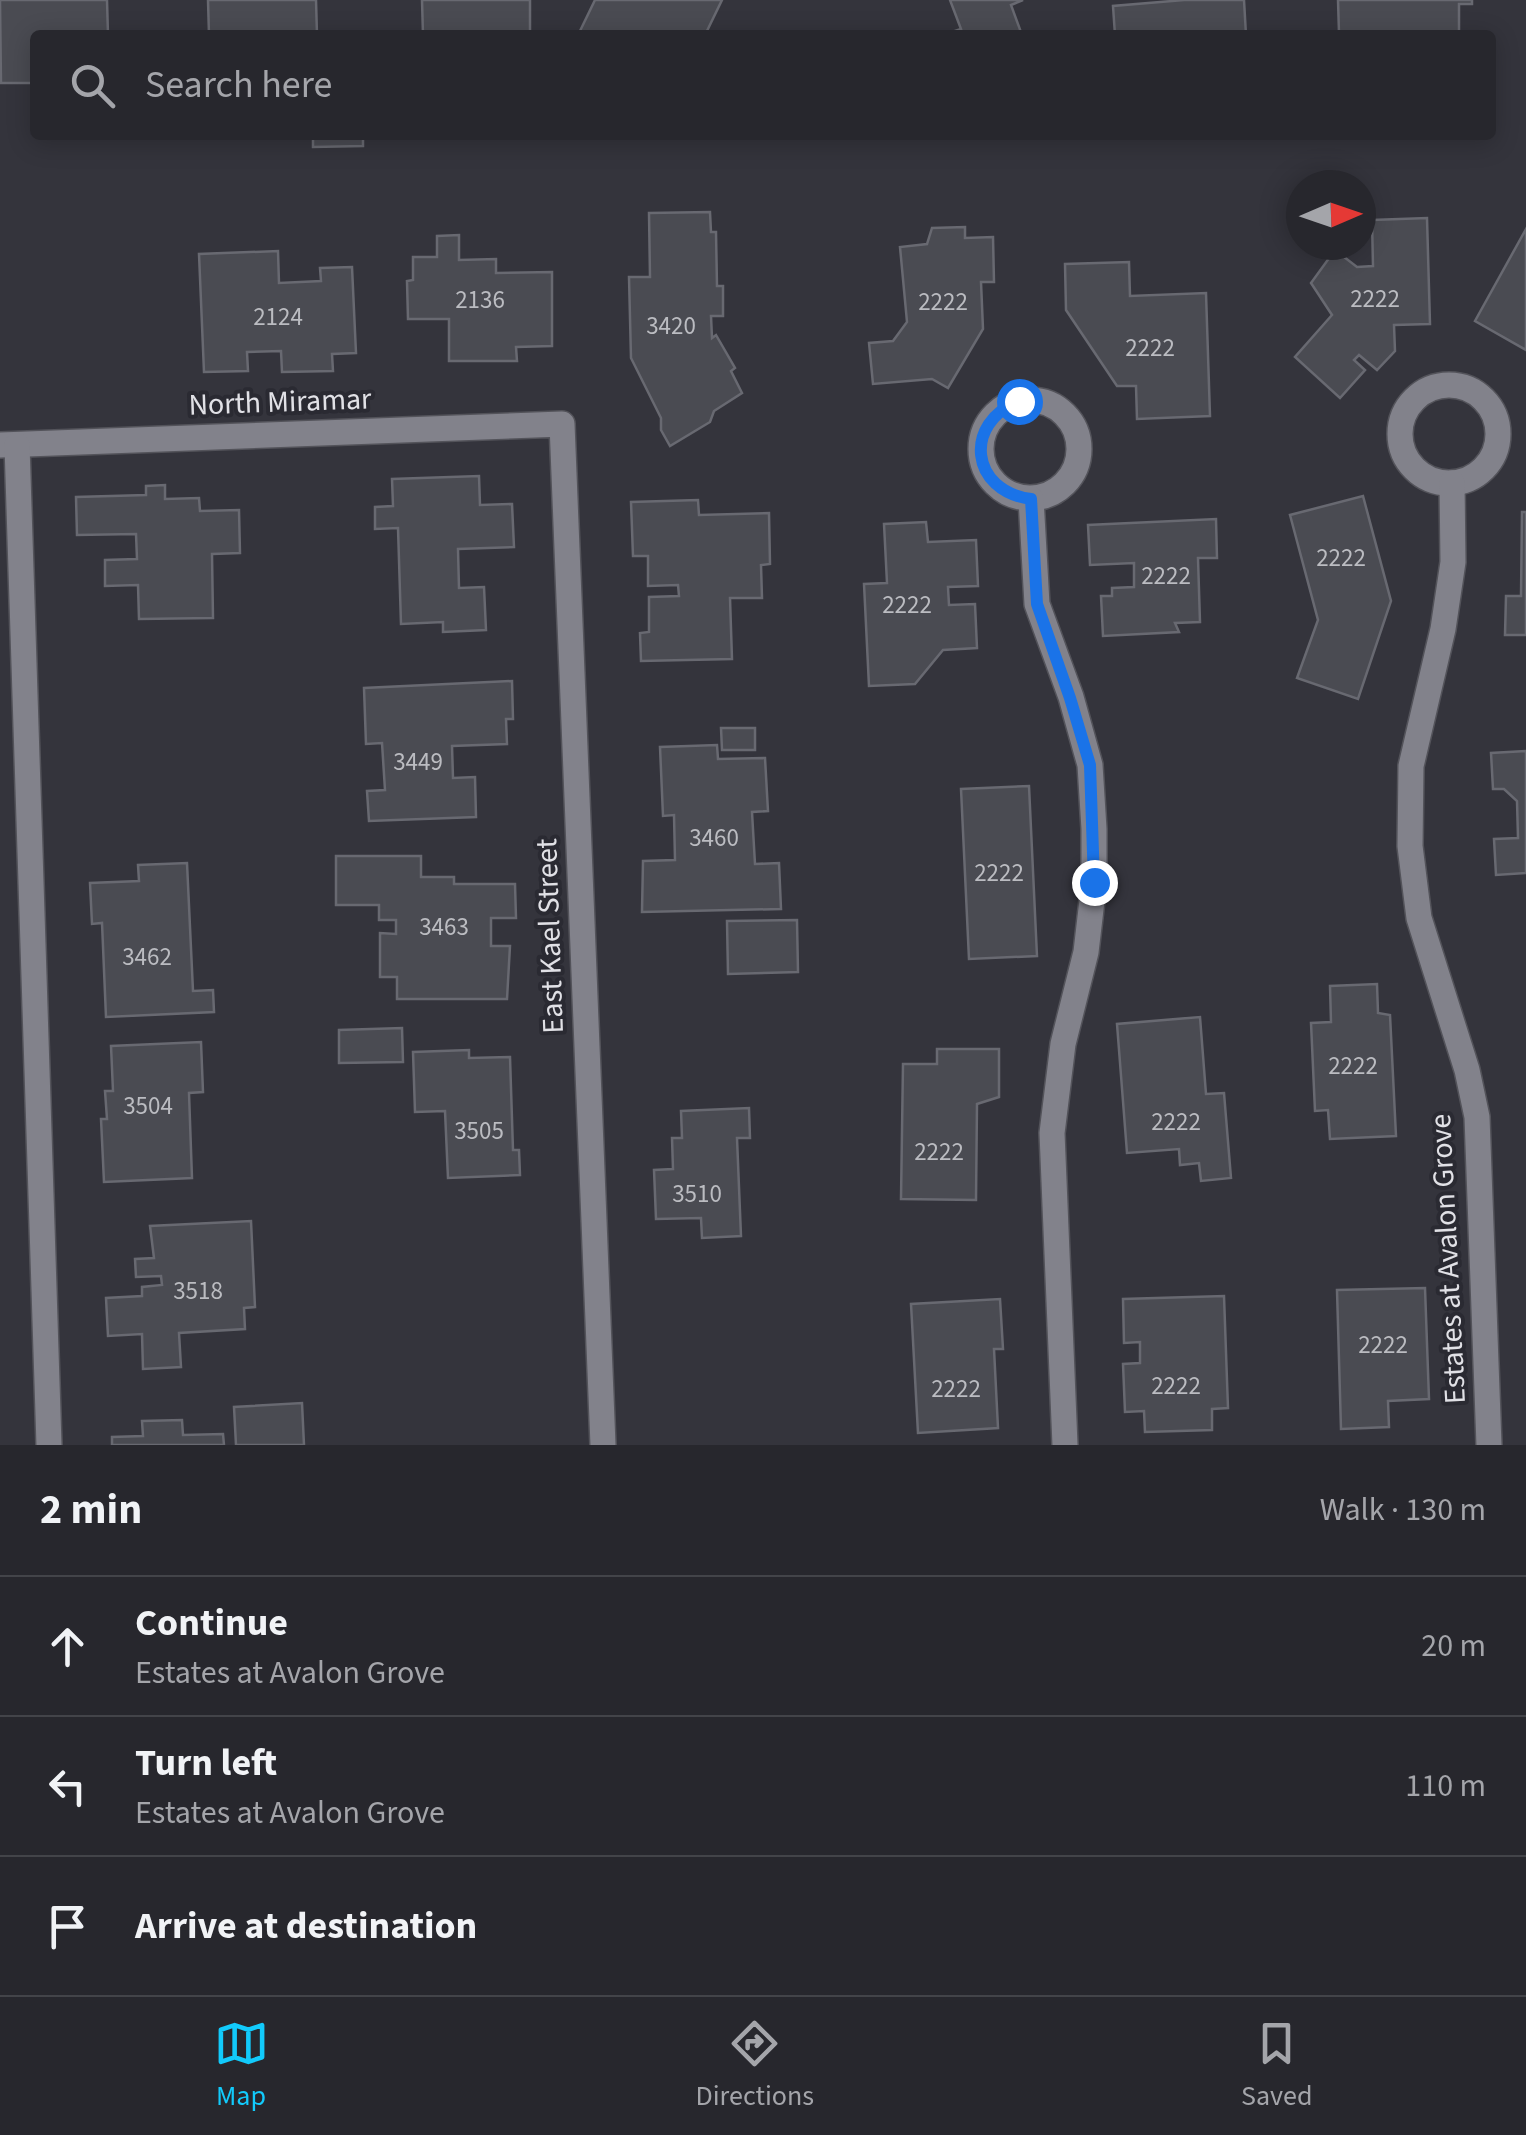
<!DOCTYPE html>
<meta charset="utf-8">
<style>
:root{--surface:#27272d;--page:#2f2f35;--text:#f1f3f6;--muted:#a4a5aa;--line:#434449;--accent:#12cafb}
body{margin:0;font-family:"Source Sans 3",sans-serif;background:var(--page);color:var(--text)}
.compass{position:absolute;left:1286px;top:170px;width:90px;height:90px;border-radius:50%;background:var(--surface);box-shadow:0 5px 25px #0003;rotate:88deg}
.stop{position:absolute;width:30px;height:30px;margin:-22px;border:8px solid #1a73e8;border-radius:50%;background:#fff}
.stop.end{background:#1a73e8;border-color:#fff;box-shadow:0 2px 10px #0008}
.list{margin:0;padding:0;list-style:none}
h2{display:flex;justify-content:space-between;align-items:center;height:130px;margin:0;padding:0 40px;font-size:42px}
h2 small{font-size:32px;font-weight:400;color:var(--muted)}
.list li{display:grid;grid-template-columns:65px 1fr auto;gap:30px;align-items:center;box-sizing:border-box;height:140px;padding:0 40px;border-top:2px solid var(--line)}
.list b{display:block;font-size:38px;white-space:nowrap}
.list p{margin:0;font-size:32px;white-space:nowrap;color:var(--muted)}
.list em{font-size:32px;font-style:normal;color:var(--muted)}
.icon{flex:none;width:55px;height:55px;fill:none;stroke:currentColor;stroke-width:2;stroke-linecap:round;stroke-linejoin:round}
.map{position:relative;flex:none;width:1526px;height:1445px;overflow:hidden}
.search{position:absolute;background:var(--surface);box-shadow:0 5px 25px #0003;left:30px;right:30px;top:30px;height:110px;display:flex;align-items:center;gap:25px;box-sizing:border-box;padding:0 35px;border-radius:10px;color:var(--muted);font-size:38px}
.sheet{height:550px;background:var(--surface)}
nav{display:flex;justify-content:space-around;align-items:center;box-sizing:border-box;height:140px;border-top:2px solid var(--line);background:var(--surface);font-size:28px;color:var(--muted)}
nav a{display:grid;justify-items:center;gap:5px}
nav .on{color:var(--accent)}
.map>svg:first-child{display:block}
.building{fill:#4a4b52;stroke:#686971;stroke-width:2.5}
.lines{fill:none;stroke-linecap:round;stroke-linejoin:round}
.minor-casing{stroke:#53535a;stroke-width:28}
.minor{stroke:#82828b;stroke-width:25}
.route{stroke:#1a73e8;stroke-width:12}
.labels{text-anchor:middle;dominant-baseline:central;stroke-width:8;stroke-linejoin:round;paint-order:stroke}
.number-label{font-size:25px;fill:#bbbcc1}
.street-label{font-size:30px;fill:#e1e1e6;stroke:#2a2a32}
</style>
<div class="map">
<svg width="1526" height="1445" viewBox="0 0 1526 1445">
<rect width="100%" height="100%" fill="#34343c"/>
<g class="building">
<polygon points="0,0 107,0 108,35 35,35 35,83 1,83"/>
<polygon points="208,0 316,0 317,35 209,35"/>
<polygon points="422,0 530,0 530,35 423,35"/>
<polygon points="595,0 722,0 705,35 582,35 579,33"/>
<polygon points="950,0 1023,0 1011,5 1022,35 943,35 961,29"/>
<polygon points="1184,0 1244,0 1246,35 1115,35 1113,6"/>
<polygon points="1338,0 1472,0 1472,4 1459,4 1459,35 1389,35 1389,32 1339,33"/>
<polygon points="313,135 363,135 363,146 313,147"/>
<polygon points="710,212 711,232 716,232 717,286 723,286 723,316 711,316 712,338 716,335 735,368 731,371 742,393 714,411 710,422 670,446 661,430 661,418 631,358 629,277 650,277 649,213"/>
<polygon points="1427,218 1430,324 1394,325 1395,351 1377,370 1359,355 1354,360 1365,370 1340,398 1295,357 1332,315 1311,283 1335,250 1357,267 1373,266 1372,220"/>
<polygon points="965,227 965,238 993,237 994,282 981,282 983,329 948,388 932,379 873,384 869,343 893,341 907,322 900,247 927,244 932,228"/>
<polygon points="1526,229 1526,350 1475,321"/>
<polygon points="459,235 459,260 496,259 496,273 552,272 552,346 516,347 517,361 449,361 449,319 408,319 407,281 413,280 413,257 437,257 437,236"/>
<polygon points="278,251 279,283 321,281 320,268 352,267 356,353 332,354 333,371 282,372 281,351 247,352 248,371 204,372 199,254"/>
<polygon points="1129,262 1130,296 1206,293 1210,416 1137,419 1136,386 1117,386 1066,310 1065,264"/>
<polygon points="479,476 480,505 512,504 514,547 458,549 459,588 484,587 486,630 443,632 443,622 401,624 398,528 375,529 375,507 393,506 392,479"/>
<polygon points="165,485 165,499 199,498 200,511 239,510 240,553 212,554 213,618 139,619 138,585 105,586 105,560 137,559 136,534 77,535 76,497 146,495 146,486"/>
<polygon points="1363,496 1391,601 1358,699 1297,678 1318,620 1290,515"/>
<polygon points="698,500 699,515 769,513 770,564 761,565 762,598 730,598 732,659 641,661 640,633 649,632 649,597 679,596 678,585 648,586 648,556 633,556 631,502"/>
<polygon points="1522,512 1526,512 1526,635 1505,635 1506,596 1521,596"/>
<polygon points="1216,519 1217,558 1198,558 1200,622 1175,623 1179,632 1103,636 1101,596 1112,596 1112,588 1134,587 1134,563 1090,565 1088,525"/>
<polygon points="926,522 928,542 976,540 978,586 948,587 949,605 975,604 977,648 943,650 915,684 869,686 864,584 887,583 884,524"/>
<polygon points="512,681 513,719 506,719 507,744 452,746 453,778 475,777 476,817 369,821 367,791 385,790 382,743 366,744 364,688"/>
<polygon points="721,728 755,728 755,750 722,750"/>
<polygon points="717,745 718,759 765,758 768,811 752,812 755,864 779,863 781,909 642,912 643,861 675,860 674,815 663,816 660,747"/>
<polygon points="1526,751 1526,873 1496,875 1494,839 1518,838 1517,801 1504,789 1493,789 1491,753"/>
<polygon points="1029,786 1037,956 969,959 961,789"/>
<polygon points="336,856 421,856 421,877 454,877 454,884 515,884 516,918 491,918 491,946 510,946 507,999 397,999 397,977 380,977 380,933 396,934 396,920 379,920 379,905 336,905"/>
<polygon points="187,863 193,991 213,990 214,1012 106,1017 102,923 92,924 90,883 139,881 138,865"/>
<polygon points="797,920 798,972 728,974 727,921"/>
<polygon points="1377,984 1378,1013 1390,1015 1396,1136 1330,1139 1328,1110 1315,1111 1311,1023 1331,1022 1330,986"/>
<polygon points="1200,1017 1206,1094 1224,1093 1231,1178 1201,1181 1199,1163 1180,1165 1179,1149 1127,1153 1117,1024"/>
<polygon points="402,1028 403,1062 339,1063 339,1030"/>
<polygon points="201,1042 203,1092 189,1093 192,1178 104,1182 101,1119 107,1119 105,1091 113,1091 111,1046"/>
<polygon points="937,1049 999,1049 999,1097 977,1104 976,1200 901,1199 903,1064 937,1064"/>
<polygon points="469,1050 469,1058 510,1057 513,1150 519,1150 520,1175 448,1178 445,1111 415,1112 413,1052"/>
<polygon points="749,1108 750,1138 737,1138 741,1236 702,1238 701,1218 656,1219 654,1170 673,1169 672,1138 682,1138 681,1111"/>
<polygon points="251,1221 255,1307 244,1308 245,1329 179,1333 181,1367 143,1369 142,1334 108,1336 106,1298 142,1296 142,1287 162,1285 161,1276 136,1277 135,1259 154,1258 150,1226"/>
<polygon points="1425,1288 1429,1399 1388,1401 1389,1427 1341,1429 1337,1290"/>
<polygon points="1224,1296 1228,1408 1212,1409 1212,1430 1145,1432 1144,1411 1125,1412 1123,1364 1140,1363 1140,1342 1124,1343 1123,1299"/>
<polygon points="1000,1299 1003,1349 994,1349 998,1428 918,1433 911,1304"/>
<polygon points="302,1403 304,1445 236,1445 234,1407"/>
<polygon points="182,1420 183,1435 223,1434 224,1445 112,1445 112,1437 143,1436 142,1421"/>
</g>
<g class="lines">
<g class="minor-casing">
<g id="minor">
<circle cx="1449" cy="434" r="49"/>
<circle cx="1030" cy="449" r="49"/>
<polyline points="0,445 562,424 603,1445"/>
<polyline points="17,445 49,1445"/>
<polyline points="1452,483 1453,562 1443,629 1411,766 1410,846 1419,918 1467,1070 1477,1117 1489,1445"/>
<polyline points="1031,499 1037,604 1071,697 1090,765 1094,829 1094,883 1086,952 1063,1044 1052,1133 1065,1445"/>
</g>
</g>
<use href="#minor" class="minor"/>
</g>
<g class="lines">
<path class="route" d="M 1019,401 C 963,423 970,491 1031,499 L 1037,604 L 1070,698 L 1090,765 L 1094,882"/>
</g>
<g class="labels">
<g class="number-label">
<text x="1375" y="299">2222</text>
<text x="480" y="300">2136</text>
<text x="943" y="302">2222</text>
<text x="278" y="317">2124</text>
<text x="671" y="326">3420</text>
<text x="1150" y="348">2222</text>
<text x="1341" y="558">2222</text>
<text x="1166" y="576">2222</text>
<text x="907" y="605">2222</text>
<text x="418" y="762">3449</text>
<text x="714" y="838">3460</text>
<text x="999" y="873">2222</text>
<text x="444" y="927">3463</text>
<text x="147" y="957">3462</text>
<text x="1353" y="1066">2222</text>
<text x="148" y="1106">3504</text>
<text x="1176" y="1122">2222</text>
<text x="479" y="1131">3505</text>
<text x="939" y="1152">2222</text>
<text x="697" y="1194">3510</text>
<text x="198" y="1291">3518</text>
<text x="1383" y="1345">2222</text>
<text x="1176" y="1386">2222</text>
<text x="956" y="1389">2222</text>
</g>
<g class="street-label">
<text transform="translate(280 402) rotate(-2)">North Miramar</text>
<text transform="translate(550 936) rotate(-92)">East Kael Street</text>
<text transform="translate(1448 1259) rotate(-93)">Estates at Avalon Grove</text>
</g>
</g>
</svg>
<svg class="compass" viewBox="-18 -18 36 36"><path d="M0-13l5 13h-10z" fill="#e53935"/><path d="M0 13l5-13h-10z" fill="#a4a5aa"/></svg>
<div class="stop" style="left:1019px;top:401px"></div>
<div class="stop end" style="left:1094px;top:882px"></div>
<div class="search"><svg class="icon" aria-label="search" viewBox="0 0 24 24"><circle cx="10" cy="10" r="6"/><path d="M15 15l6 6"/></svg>Search here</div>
</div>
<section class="sheet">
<h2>2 min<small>Walk · 130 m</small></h2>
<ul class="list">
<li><svg class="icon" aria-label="ahead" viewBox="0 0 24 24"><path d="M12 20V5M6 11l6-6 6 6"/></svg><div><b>Continue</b><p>Estates at Avalon Grove</p></div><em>20 m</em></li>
<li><svg class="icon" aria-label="left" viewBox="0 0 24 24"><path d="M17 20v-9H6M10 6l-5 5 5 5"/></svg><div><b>Turn left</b><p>Estates at Avalon Grove</p></div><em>110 m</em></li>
<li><svg class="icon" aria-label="arrive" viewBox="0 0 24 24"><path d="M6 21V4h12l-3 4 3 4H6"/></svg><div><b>Arrive at destination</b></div></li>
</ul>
</section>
<nav>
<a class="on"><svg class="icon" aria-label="map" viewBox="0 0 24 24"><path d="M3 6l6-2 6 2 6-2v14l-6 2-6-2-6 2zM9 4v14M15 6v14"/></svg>Map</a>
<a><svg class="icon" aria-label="directions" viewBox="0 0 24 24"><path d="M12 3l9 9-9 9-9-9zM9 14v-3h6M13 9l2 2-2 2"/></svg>Directions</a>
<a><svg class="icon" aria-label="saved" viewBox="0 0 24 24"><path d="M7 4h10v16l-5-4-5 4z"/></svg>Saved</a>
</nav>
